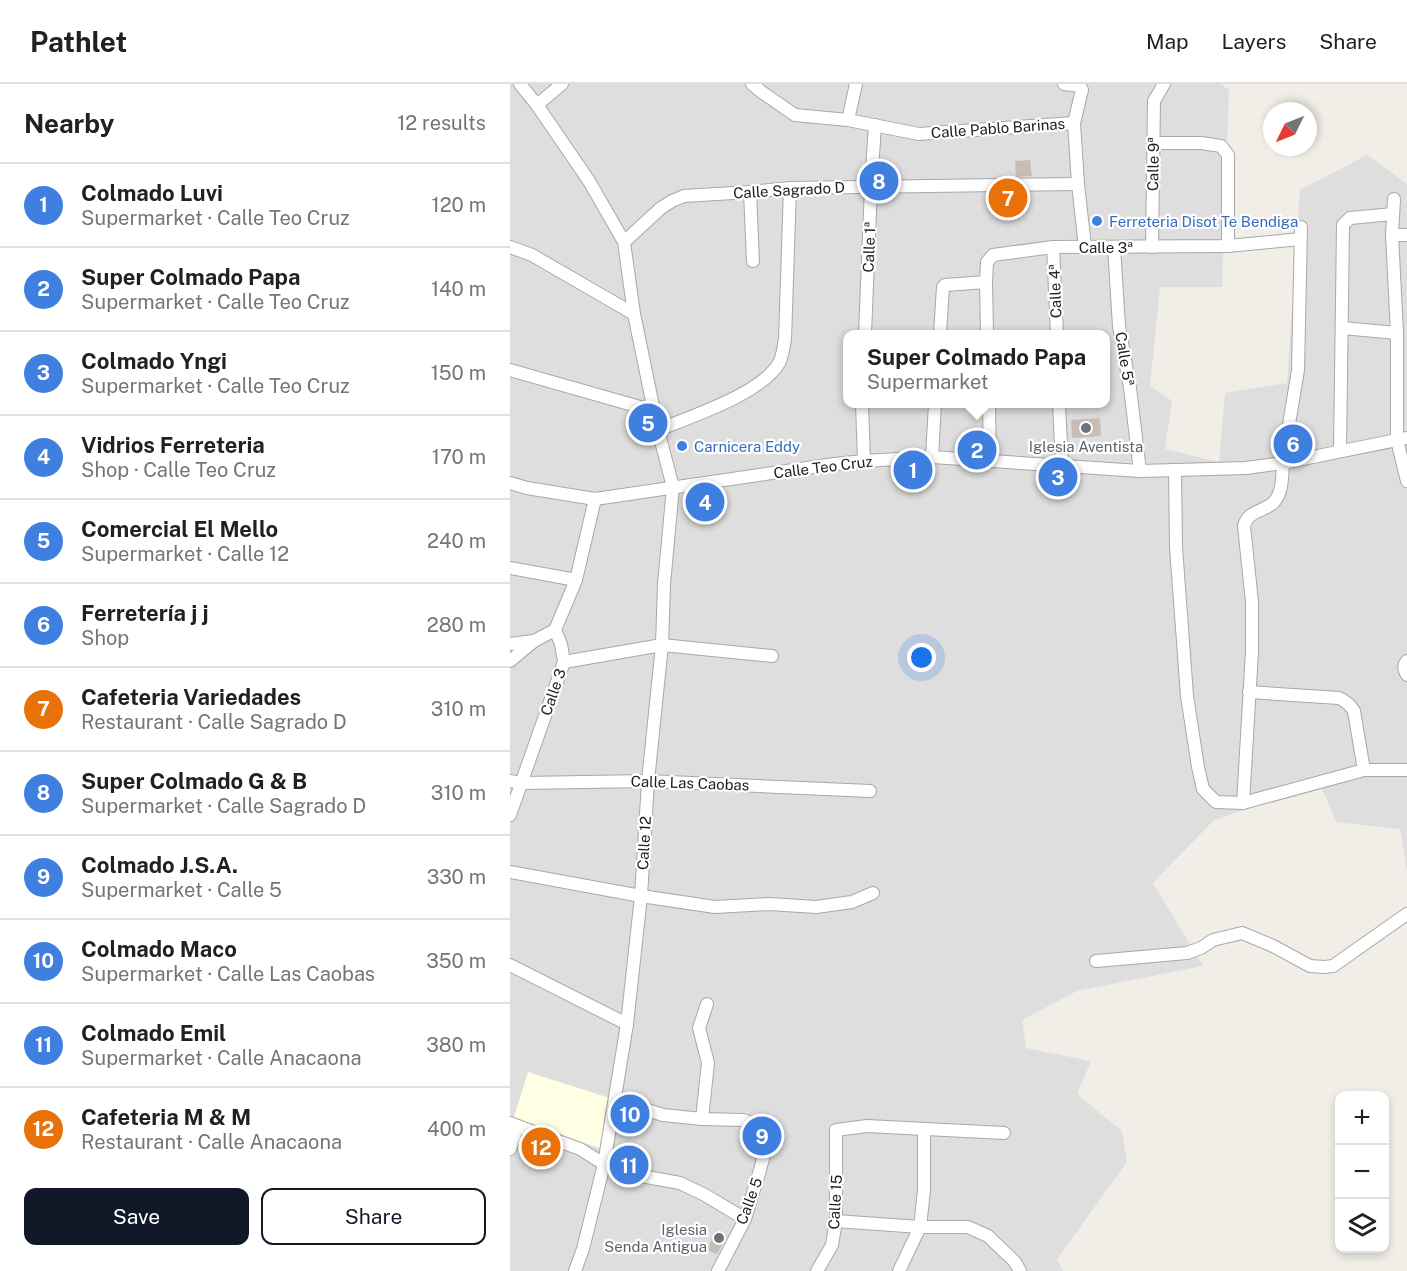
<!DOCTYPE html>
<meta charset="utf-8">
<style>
:root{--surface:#fff;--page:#f2f2f2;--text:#202124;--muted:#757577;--line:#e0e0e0;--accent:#111827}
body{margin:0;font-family:"Public Sans",sans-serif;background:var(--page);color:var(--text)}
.controls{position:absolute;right:18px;bottom:18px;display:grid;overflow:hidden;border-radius:12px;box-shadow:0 3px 9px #0003}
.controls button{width:54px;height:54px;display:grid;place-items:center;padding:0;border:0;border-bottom:2px solid var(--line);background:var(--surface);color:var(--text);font:30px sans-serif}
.compass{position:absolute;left:753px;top:18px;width:54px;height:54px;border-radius:50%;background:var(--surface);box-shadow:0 3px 9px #0003;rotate:227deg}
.you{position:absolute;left:412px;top:574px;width:21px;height:21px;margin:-15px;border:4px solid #fff;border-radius:50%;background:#1a73e8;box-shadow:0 0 0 9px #1a73e833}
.badge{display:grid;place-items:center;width:39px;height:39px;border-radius:50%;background:var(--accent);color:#fff;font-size:20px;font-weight:700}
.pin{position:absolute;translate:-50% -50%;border:3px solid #fff;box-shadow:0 2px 6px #0006}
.popup{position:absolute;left:333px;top:246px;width:267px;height:78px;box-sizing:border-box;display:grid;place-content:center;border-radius:12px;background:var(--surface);filter:drop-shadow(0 2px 4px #0005);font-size:20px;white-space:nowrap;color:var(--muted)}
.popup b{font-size:22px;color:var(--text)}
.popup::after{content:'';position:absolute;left:50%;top:100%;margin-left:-12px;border:12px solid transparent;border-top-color:var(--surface)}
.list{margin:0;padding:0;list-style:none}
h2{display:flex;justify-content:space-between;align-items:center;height:78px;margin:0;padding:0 24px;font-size:26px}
h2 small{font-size:20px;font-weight:400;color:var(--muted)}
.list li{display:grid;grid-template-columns:39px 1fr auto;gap:18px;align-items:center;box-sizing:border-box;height:84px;padding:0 24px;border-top:2px solid var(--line)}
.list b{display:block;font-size:22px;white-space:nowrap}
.list p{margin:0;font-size:20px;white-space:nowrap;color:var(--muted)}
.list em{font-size:20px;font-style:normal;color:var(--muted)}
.actions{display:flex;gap:12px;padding:18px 24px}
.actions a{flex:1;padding:14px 0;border:2px solid var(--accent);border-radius:12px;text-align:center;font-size:21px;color:var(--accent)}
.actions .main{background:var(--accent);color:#fff}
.icon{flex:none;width:33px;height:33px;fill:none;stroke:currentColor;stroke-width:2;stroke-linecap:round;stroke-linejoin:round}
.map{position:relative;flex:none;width:897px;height:1187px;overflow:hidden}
header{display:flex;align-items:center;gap:36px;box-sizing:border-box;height:84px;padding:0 30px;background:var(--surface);border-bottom:2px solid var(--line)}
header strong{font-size:28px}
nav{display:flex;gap:33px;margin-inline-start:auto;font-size:21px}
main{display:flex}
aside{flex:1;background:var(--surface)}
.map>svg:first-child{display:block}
.residential{fill:#dfdede;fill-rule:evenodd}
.education{fill:#ffffe3}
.building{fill:#c6beb6}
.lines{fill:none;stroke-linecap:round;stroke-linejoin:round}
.street-casing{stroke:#a8a8a8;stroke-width:14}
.street{stroke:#fff;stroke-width:12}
.shop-dot{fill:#3f7fe0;stroke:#fff;stroke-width:2}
.worship-dot{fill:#6b7280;stroke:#fff;stroke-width:2}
.labels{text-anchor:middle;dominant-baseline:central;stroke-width:4.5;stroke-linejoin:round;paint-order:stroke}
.street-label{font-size:15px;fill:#212121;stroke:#fff}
.shop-label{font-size:15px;fill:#366cbe;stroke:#fff;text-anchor:start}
.worship-label{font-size:15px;fill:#5b616d;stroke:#fff}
</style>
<header>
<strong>Pathlet</strong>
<nav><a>Map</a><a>Layers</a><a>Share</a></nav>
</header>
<main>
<aside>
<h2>Nearby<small>12 results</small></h2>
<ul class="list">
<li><span class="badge" style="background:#3f7fe0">1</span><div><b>Colmado Luvi</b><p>Supermarket · Calle Teo Cruz</p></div><em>120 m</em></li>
<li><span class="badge" style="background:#3f7fe0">2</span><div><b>Super Colmado Papa</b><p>Supermarket · Calle Teo Cruz</p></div><em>140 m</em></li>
<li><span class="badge" style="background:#3f7fe0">3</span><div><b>Colmado Yngi</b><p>Supermarket · Calle Teo Cruz</p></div><em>150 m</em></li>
<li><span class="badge" style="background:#3f7fe0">4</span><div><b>Vidrios Ferreteria</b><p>Shop · Calle Teo Cruz</p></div><em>170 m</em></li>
<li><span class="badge" style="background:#3f7fe0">5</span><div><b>Comercial El Mello</b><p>Supermarket · Calle 12</p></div><em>240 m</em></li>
<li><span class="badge" style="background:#3f7fe0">6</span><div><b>Ferretería j j</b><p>Shop</p></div><em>280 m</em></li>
<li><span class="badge" style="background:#e8710a">7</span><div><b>Cafeteria Variedades</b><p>Restaurant · Calle Sagrado D</p></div><em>310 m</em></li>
<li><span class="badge" style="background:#3f7fe0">8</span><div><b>Super Colmado G &amp; B</b><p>Supermarket · Calle Sagrado D</p></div><em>310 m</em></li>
<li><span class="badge" style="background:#3f7fe0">9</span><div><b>Colmado J.S.A.</b><p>Supermarket · Calle 5</p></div><em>330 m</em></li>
<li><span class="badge" style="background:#3f7fe0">10</span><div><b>Colmado Maco</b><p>Supermarket · Calle Las Caobas</p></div><em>350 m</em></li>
<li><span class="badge" style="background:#3f7fe0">11</span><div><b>Colmado Emil</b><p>Supermarket · Calle Anacaona</p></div><em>380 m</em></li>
<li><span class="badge" style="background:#e8710a">12</span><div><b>Cafeteria M &amp; M</b><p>Restaurant · Calle Anacaona</p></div><em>400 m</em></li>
</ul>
<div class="actions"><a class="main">Save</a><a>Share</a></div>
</aside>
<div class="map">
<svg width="897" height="1187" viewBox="0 0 897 1187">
<rect width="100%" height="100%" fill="#f1eee7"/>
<path class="residential" d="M 0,0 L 711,0 L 719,6 L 712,203 L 650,203 L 640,302 L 662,317 L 655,365 L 709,378 L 715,309 L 777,299 L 790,106 L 857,71 L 897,100 L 897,788 L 890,745 L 826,738 L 810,700 L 704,736 L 643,799 L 693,882 L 567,907 L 512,936 L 516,964 L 581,977 L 567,1010 L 612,1047 L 617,1078 L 547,1175 L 553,1187 L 0,1187 ZM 338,250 L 596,250 L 596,320 L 338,320 Z"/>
<polygon class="education" points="18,988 106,1016 90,1064 3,1036"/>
<g class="building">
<polygon points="520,76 522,92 506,93 505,77"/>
<polygon points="590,334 591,352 562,354 561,336"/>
<polygon points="200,408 204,425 190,428 186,412"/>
<polygon points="205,1147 217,1152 207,1170 197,1166"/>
</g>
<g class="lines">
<g class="street-casing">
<g id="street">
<polyline points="10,0 27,21 79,97 114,158 124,230 148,346 163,403 154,500 152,561 138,697 131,812 117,940 94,1080 73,1165 65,1187"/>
<polyline points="242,0 253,9 285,31 338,36 409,50 564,39"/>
<polyline points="554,0 570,2 572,6 564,39 568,100 575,163"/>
<polyline points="27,21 52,0"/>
<polyline points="338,36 346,0"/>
<polyline points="644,59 691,59 711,62 718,71 718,162"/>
<polyline points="240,108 243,177"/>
<polyline points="884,115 882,151 887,249 887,356 897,397"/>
<polyline points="882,151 897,151"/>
<polyline points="114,158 151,124 162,117 174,112 240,108 280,104 568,100"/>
<polyline points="0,163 22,171 124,230"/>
<polyline points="543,163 547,250"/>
<polyline points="604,163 609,242 620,304 630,387"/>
<polyline points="642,163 644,17 654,0"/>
<polyline points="832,244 887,249"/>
<polyline points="355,250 361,102 365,41"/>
<polyline points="430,250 433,203 435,201 476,198"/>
<polyline points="477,250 476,198 477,178 483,171 543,163 718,162 790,155"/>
<polyline points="0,286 144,327"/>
<polyline points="352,320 354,377"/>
<polyline points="479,320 480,377"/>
<polyline points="549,320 552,381"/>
<path d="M 148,346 C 182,332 251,310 269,279 C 273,272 273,263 275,256 L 280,104"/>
<polyline points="830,367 833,141 840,134 883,130"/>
<polyline points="422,373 425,320"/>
<polyline points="774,379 780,334 788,286 791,143"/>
<polyline points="665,386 666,463 677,612 688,683 693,705 706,718 733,719 854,686 897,686"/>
<polyline points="0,399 17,404 85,415 324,380 354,377 422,373 630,387 736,384 773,379 897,354"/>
<polyline points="0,484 66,496"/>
<polyline points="0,560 23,557"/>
<polyline points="0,577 24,557 45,546"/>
<path d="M 897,577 C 893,581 894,586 897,591"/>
<polyline points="54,578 152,561 262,572"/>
<path d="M 739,608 L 829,614 C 836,617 840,621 844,627 L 854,686"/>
<polyline points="0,697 11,699 138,697 360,707"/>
<path d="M 733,719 L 742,568 L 742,518 L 734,442 C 738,426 754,428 764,418 C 773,408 772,392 773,379"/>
<polyline points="0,731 54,578 51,560 45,546 66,496 85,415"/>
<polyline points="0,788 131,812 205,823 259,820 306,823 342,818 363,809"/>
<polyline points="586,877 677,869 691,864 703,856 732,849 763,862 800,882 814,883 823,882 897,830"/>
<polyline points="0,881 117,940"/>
<polyline points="106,1016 153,1031 192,1035 233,1036 253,1043 256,1063 250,1086 235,1135 208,1187"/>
<polyline points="192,1035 198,979 189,944 197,920"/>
<polyline points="0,1039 70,1065 94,1080 120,1090 170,1099 195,1111 235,1135"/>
<polyline points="0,1065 8,1042"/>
<polyline points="326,1137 410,1143 458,1143 478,1152 505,1178 510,1187"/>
<polyline points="307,1187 322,1161 326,1137 326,1046 357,1042 494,1049"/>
<polyline points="389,1187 410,1143 414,1106 414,1045"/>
</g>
</g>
<use href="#street" class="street"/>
</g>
<g class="shop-dot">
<circle cx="587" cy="137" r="6"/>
<circle cx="172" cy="362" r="6"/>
</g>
<g class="worship-dot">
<circle cx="576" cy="344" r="6"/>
<circle cx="209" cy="1154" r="6"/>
</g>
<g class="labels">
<g class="street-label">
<text transform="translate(488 44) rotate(-4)">Calle Pablo Barinas</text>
<text transform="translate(643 80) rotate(-89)">Calle 9ª</text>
<text transform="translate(279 106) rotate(-3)">Calle Sagrado D</text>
<text transform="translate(359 163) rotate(-88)">Calle 1ª</text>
<text x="596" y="163">Calle 3ª</text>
<text transform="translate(545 207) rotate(-92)">Calle 4ª</text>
<text transform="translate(615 275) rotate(81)">Calle 5ª</text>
<text transform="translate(313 383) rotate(-7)">Calle Teo Cruz</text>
<text transform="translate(43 608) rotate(-71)">Calle 3</text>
<text transform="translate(180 699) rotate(2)">Calle Las Caobas</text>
<text transform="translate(134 759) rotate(-87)">Calle 12</text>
<text transform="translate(239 1117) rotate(-70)">Calle 5</text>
<text transform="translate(325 1118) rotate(-87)">Calle 15</text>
</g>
<g class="shop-label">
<text x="599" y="137">Ferreteria Disot Te Bendiga</text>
<text x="184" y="362">Carnicera Eddy</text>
</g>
<g class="worship-label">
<text x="576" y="362">Iglesia Aventista</text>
<text x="197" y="1145" text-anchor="end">Iglesia<tspan x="197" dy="17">Senda Antigua</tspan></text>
</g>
</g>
</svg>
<div class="controls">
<button>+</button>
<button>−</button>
<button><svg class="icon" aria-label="layers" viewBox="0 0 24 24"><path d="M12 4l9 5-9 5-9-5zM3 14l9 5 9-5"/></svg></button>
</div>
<svg class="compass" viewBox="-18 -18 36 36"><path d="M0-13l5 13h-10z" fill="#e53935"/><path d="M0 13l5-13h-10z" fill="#757577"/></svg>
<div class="you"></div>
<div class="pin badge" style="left:403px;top:386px;background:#3f7fe0">1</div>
<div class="pin badge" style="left:467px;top:366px;background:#3f7fe0">2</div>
<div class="popup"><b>Super Colmado Papa</b>Supermarket</div>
<div class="pin badge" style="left:548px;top:393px;background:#3f7fe0">3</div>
<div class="pin badge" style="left:195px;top:418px;background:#3f7fe0">4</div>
<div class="pin badge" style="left:138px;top:339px;background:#3f7fe0">5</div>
<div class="pin badge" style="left:783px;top:360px;background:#3f7fe0">6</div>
<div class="pin badge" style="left:498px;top:114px;background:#e8710a">7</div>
<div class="pin badge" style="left:369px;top:97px;background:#3f7fe0">8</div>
<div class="pin badge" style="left:252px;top:1052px;background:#3f7fe0">9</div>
<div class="pin badge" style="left:120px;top:1030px;background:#3f7fe0">10</div>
<div class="pin badge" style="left:119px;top:1081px;background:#3f7fe0">11</div>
<div class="pin badge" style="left:31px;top:1063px;background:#e8710a">12</div>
</div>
</main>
